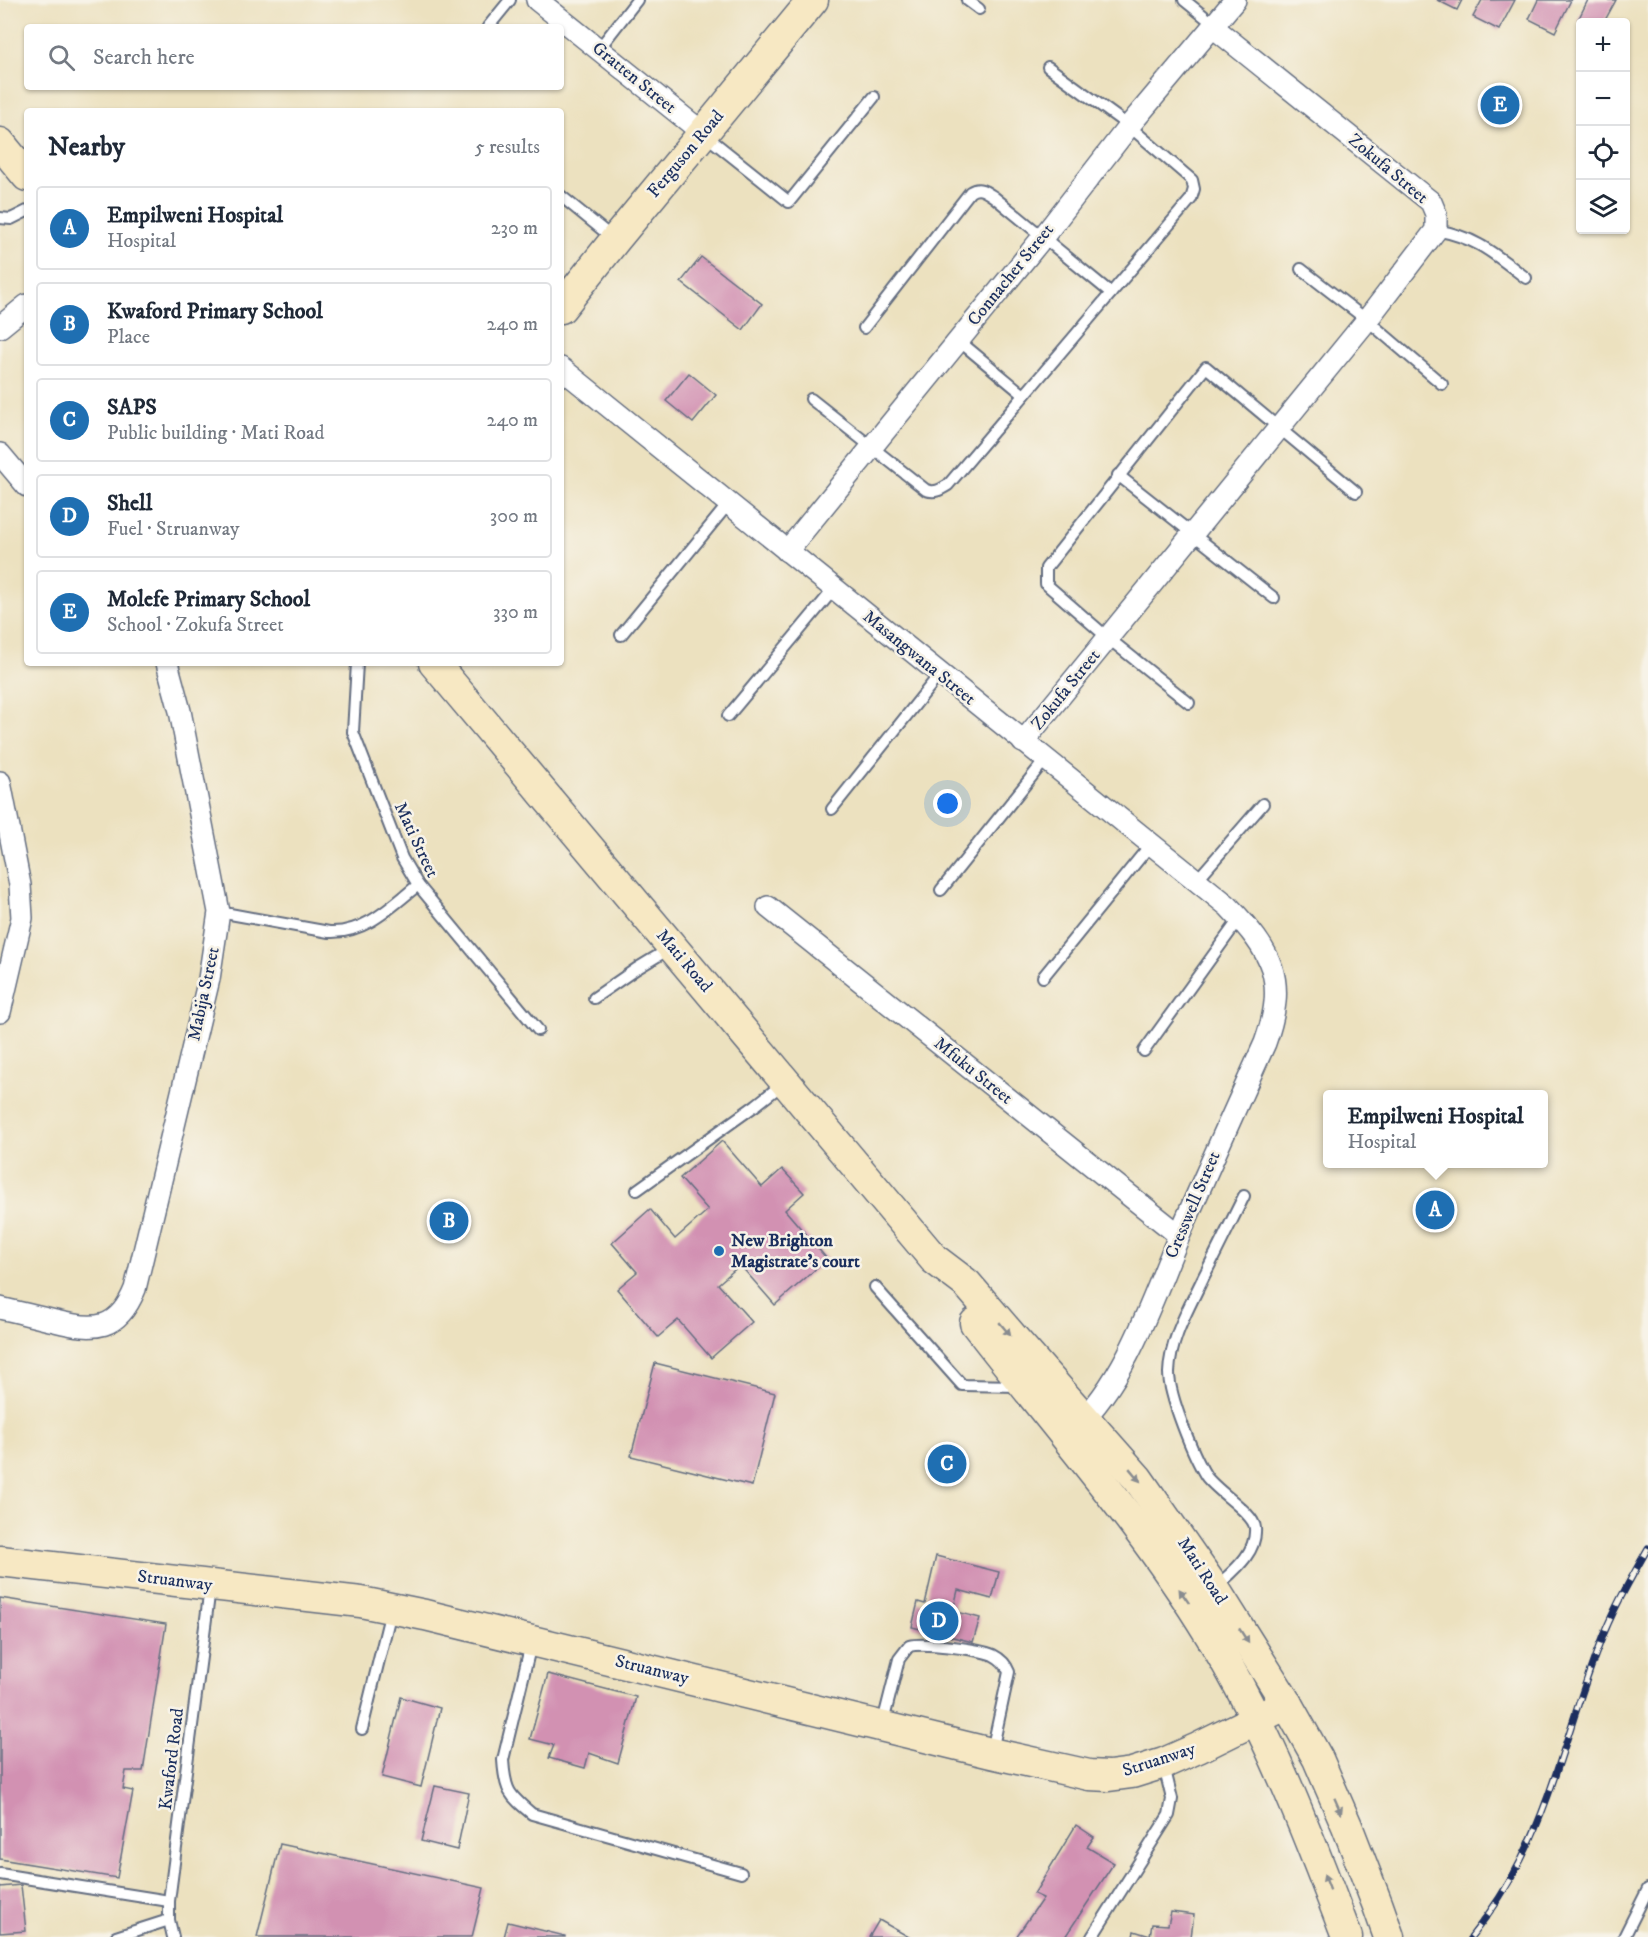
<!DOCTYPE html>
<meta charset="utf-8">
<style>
:root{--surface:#fff;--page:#f6f6f7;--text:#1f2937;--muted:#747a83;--line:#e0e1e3;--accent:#1f6fb2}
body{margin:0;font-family:"IM FELL DW Pica",serif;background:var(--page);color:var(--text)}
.controls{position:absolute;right:18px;top:18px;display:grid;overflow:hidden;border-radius:6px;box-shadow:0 2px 4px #0004}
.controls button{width:54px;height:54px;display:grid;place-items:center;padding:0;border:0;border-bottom:2px solid var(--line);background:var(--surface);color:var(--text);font:30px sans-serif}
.you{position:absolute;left:948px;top:804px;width:21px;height:21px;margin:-15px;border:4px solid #fff;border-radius:50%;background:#1a73e8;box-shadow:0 0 0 9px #1a73e833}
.badge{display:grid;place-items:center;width:39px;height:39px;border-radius:50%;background:var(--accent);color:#fff;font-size:20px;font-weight:700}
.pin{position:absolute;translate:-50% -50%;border:3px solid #fff;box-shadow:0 2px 6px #0006}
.popup{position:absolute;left:1323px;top:1090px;width:225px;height:78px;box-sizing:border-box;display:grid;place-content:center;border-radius:6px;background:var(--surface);filter:drop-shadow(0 2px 4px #0005);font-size:20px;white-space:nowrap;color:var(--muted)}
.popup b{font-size:22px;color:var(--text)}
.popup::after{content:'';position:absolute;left:50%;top:100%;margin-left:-12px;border:12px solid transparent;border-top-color:var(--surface)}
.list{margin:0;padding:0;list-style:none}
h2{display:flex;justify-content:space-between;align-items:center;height:78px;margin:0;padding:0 24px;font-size:26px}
h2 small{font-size:20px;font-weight:400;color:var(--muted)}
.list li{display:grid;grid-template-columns:39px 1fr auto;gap:18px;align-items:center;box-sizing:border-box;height:84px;margin:0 12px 12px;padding:0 12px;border:2px solid var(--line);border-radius:6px}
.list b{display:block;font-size:22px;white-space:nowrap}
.list p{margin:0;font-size:20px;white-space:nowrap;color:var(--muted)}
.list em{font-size:20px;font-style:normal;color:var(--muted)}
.icon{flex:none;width:33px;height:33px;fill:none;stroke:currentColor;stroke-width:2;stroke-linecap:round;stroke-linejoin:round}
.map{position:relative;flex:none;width:1648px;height:1937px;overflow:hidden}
.search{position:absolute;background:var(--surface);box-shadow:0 2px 4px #0004;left:24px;top:24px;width:540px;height:66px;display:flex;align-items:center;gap:15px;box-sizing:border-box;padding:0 21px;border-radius:6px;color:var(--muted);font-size:22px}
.panel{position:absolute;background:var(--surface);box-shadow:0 2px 4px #0004;left:24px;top:108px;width:540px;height:558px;border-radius:6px}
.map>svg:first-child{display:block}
.building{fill:#d291b2}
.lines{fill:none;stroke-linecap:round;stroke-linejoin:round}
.lane-casing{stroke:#646d80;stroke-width:14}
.street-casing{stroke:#646d80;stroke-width:24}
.secondary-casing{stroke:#646d80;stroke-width:33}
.lane{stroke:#fff;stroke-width:10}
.street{stroke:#fff;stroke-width:21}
.secondary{stroke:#f7e8c3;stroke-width:30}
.rail-casing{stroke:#1b2f5e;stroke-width:7}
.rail{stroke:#f7f3e8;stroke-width:4.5;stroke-dasharray:14;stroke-linecap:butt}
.oneway{fill:#898c90}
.poi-dot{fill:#1f6fb2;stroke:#f7f3e8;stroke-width:2}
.labels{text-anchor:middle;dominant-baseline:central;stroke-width:5;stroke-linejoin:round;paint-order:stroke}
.street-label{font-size:18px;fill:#1b2f5e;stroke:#f7f3e8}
.poi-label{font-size:18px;font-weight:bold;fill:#1b2f5e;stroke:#f7f3e8;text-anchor:start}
</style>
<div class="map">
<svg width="1648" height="1937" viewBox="0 0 1648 1937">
<rect width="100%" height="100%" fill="#f7f3e8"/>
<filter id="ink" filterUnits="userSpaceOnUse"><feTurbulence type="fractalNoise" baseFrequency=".0167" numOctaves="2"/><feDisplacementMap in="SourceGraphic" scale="12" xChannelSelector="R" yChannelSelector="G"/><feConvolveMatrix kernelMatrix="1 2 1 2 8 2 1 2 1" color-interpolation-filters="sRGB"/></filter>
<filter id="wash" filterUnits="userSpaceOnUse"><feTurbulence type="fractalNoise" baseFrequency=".008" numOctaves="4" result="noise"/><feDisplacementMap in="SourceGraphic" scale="24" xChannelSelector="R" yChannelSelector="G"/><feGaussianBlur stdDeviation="1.35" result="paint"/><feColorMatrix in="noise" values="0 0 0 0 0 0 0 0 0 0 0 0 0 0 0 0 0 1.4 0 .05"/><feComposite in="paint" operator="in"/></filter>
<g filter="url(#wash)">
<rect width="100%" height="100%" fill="#ece1bf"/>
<g id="blocks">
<g class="building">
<polygon points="1437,0 1462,0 1457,10"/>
<polygon points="1482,0 1515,0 1499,30 1473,17"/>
<polygon points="1538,0 1571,0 1555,32 1529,19"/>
<polygon points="1588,0 1616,0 1604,22 1582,22 1578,20"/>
<polygon points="701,257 762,304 743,330 681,282"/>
<polygon points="689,373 716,395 693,423 666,401"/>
<polygon points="722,1141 762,1187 782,1169 804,1193 785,1210 827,1259 775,1305 740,1265 718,1284 752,1322 711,1358 678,1320 658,1337 617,1289 637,1272 612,1243 650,1209 675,1239 708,1210 680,1178"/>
<polygon points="655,1363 775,1393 752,1486 631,1456"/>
<polygon points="936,1556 999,1572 992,1599 958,1590 953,1611 980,1618 973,1642 912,1627 918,1602 925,1604"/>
<polygon points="0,1598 166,1624 143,1771 126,1771 123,1789 133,1791 117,1878 0,1859"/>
<polygon points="548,1674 636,1697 618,1763 589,1753 585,1768 549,1758 554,1745 530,1739"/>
<polygon points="401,1697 440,1708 421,1787 382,1777"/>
<polygon points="435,1786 469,1793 457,1850 421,1841"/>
<polygon points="1076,1825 1094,1837 1087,1847 1114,1863 1065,1937 1016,1937 1043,1898 1034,1894"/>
<polygon points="280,1844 484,1888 472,1937 257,1937"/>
<polygon points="21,1885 26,1931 0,1933 0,1887"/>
<polygon points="1171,1912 1194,1915 1191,1937 1133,1937 1134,1931 1150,1936 1152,1924 1168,1925"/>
<polygon points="879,1920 909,1937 869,1937"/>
<polygon points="508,1922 565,1936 565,1937 504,1937"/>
</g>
</g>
</g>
<g filter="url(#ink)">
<use href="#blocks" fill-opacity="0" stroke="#646d80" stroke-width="1.5"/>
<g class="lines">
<g class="lane-casing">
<g id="lane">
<polyline points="967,0 979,9"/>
<polyline points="1184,0 1215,25"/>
<polyline points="488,27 510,0"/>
<polyline points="598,50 637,0"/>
<polyline points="705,135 789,202 874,97"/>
<polyline points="561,196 615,240"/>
<polyline points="0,218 11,219 27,211"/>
<path d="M 1436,230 C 1478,238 1493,253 1526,278"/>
<polyline points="1301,269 1367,320 1442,384"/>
<path d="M 864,328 L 970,192 C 979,186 985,191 994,197 L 1111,293"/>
<polyline points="958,340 1024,395"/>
<path d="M 811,399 L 926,490 C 935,493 940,490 948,485 L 1191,199 L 1194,189 L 1192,180 L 1129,126 L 1048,67"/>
<polyline points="1118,475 1274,598"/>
<polyline points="621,635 729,503"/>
<polyline points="357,663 353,732 402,858 418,885 538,1030"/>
<polyline points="1189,703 1108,638 1046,584 1046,568 1206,367 1356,492"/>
<polyline points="728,716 834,589"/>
<polyline points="832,809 939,675"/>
<polyline points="1196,881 1263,804"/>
<polyline points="941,890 1045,760"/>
<path d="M 219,912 L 329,932 C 365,934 392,906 418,885"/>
<polyline points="1043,977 1151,844"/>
<polyline points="594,998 636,969 669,949"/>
<polyline points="1144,1051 1240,918"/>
<polyline points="637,1190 756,1105 785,1082"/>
<polyline points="875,1287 962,1385 1019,1386"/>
<path d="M 1216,1587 C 1232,1572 1257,1554 1255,1528 C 1254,1513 1217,1492 1206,1476 C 1193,1455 1169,1396 1169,1373 C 1170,1339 1189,1308 1203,1278 C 1217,1251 1230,1224 1244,1196"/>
<path d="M 531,1644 L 503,1760 C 505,1791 509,1795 532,1814 L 741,1873"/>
<path d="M 882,1726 L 899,1659 L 909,1646 C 923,1642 979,1649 993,1655 C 1001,1659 1006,1664 1009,1672 L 992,1751"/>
<polyline points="362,1729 391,1611"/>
<polyline points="0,1874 169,1901"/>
<polyline points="116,1937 169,1920"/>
<polyline points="173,1937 169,1920 169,1901 210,1588"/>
<polyline points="1092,1937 1169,1815 1172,1799 1164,1766"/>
<polyline points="1624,1937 1648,1889"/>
</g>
</g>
<g class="street-casing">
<g id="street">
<polyline points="537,0 703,133"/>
<polyline points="0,327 27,305"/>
<path d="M 561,368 L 1228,906 C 1272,952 1288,979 1265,1043 C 1236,1107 1207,1171 1179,1236 C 1151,1302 1128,1377 1075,1428"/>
<polyline points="0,454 27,486"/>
<polyline points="787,551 1043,237 1129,126 1235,0"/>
<polyline points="1023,742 1367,320 1436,230 1436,214 1431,202 1213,27"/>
<polyline points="0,782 20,885 22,918 0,1012"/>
<polyline points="768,907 1179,1235"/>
<path d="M 0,1308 C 18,1312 37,1317 55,1321 C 95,1331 118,1331 135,1289 L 209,979 L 219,912 L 180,711 L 167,663"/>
</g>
</g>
<g class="secondary-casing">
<g id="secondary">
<polyline points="0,143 27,176"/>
<polyline points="561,308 615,240 813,0"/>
<polyline points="434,663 934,1259 967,1284 1016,1341 1138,1479 1214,1588 1287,1704 1318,1759 1347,1826 1378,1906 1389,1937"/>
<path d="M 975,1323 C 1054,1425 1143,1525 1210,1635 C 1268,1730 1308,1834 1347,1937"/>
<polyline points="0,1561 361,1602 425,1615 991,1753 1089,1775 1109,1776 1132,1773 1164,1763 1198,1748 1287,1704"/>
</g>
</g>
<use href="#lane" class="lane"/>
<use href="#street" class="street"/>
<use href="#secondary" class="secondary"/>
<g class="rail-casing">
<path id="rail" d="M 1471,1937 C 1490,1913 1507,1888 1521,1860 C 1555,1792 1571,1717 1599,1646 C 1612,1611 1630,1580 1648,1548"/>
</g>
<use href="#rail" class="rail"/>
</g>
<defs><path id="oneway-solid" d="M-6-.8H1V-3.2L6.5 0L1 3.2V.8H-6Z" transform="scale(1.5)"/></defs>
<g class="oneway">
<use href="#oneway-solid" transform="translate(1005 1329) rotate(50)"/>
<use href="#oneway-solid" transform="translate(1135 1475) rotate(50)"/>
<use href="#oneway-solid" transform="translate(1184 1596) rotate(-125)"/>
<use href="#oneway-solid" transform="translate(1244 1636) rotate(57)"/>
<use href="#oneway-solid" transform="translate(1338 1806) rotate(66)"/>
<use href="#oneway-solid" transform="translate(1327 1882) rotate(-111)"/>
</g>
</g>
<circle class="poi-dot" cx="719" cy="1251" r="6"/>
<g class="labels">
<g class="street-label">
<text transform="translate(634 78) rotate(39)">Gratten Street</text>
<text transform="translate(686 154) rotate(-50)">Ferguson Road</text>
<text transform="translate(1388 169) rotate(40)">Zokufa Street</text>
<text transform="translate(1011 275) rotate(-51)">Connacher Street</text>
<text transform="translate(919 658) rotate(39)">Masangwana Street</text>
<text transform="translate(1066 690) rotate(-51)">Zokufa Street</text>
<text transform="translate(416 840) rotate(65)">Mati Street</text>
<text transform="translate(684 961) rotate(50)">Mati Road</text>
<text transform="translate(204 994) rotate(-78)">Mabija Street</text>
<text transform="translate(973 1071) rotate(39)">Mfuku Street</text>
<text transform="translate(1193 1205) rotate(-67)">Cresswell Street</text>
<text transform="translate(1202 1571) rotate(57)">Mati Road</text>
<text transform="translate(175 1581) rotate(7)">Struanway</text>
<text transform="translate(652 1670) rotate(14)">Struanway</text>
<text transform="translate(172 1759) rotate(-83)">Kwaford Road</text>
<text transform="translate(1159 1760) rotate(-18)">Struanway</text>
</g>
<g class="poi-label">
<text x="731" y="1241">New Brighton<tspan x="731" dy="21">Magistrate's court</tspan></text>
</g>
</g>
</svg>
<div class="controls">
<button>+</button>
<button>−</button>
<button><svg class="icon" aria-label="locate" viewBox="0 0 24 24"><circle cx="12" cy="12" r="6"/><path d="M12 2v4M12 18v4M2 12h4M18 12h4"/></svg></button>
<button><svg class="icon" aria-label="layers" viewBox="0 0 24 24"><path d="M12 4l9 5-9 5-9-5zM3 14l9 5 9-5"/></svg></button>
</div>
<div class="you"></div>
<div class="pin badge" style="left:1435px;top:1210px">A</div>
<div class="popup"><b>Empilweni Hospital</b>Hospital</div>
<div class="pin badge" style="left:449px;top:1221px">B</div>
<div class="pin badge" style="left:947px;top:1464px">C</div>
<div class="pin badge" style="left:939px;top:1621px">D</div>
<div class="pin badge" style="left:1500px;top:105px">E</div>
<div class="search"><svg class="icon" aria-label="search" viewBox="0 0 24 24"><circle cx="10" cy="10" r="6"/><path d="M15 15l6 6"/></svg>Search here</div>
<section class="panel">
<h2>Nearby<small>5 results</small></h2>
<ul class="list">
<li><span class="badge">A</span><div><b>Empilweni Hospital</b><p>Hospital</p></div><em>230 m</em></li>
<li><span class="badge">B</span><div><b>Kwaford Primary School</b><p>Place</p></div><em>240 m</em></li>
<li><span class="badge">C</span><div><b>SAPS</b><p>Public building · Mati Road</p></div><em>240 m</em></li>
<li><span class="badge">D</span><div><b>Shell</b><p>Fuel · Struanway</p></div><em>300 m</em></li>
<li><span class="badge">E</span><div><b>Molefe Primary School</b><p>School · Zokufa Street</p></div><em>330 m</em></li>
</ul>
</section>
</div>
